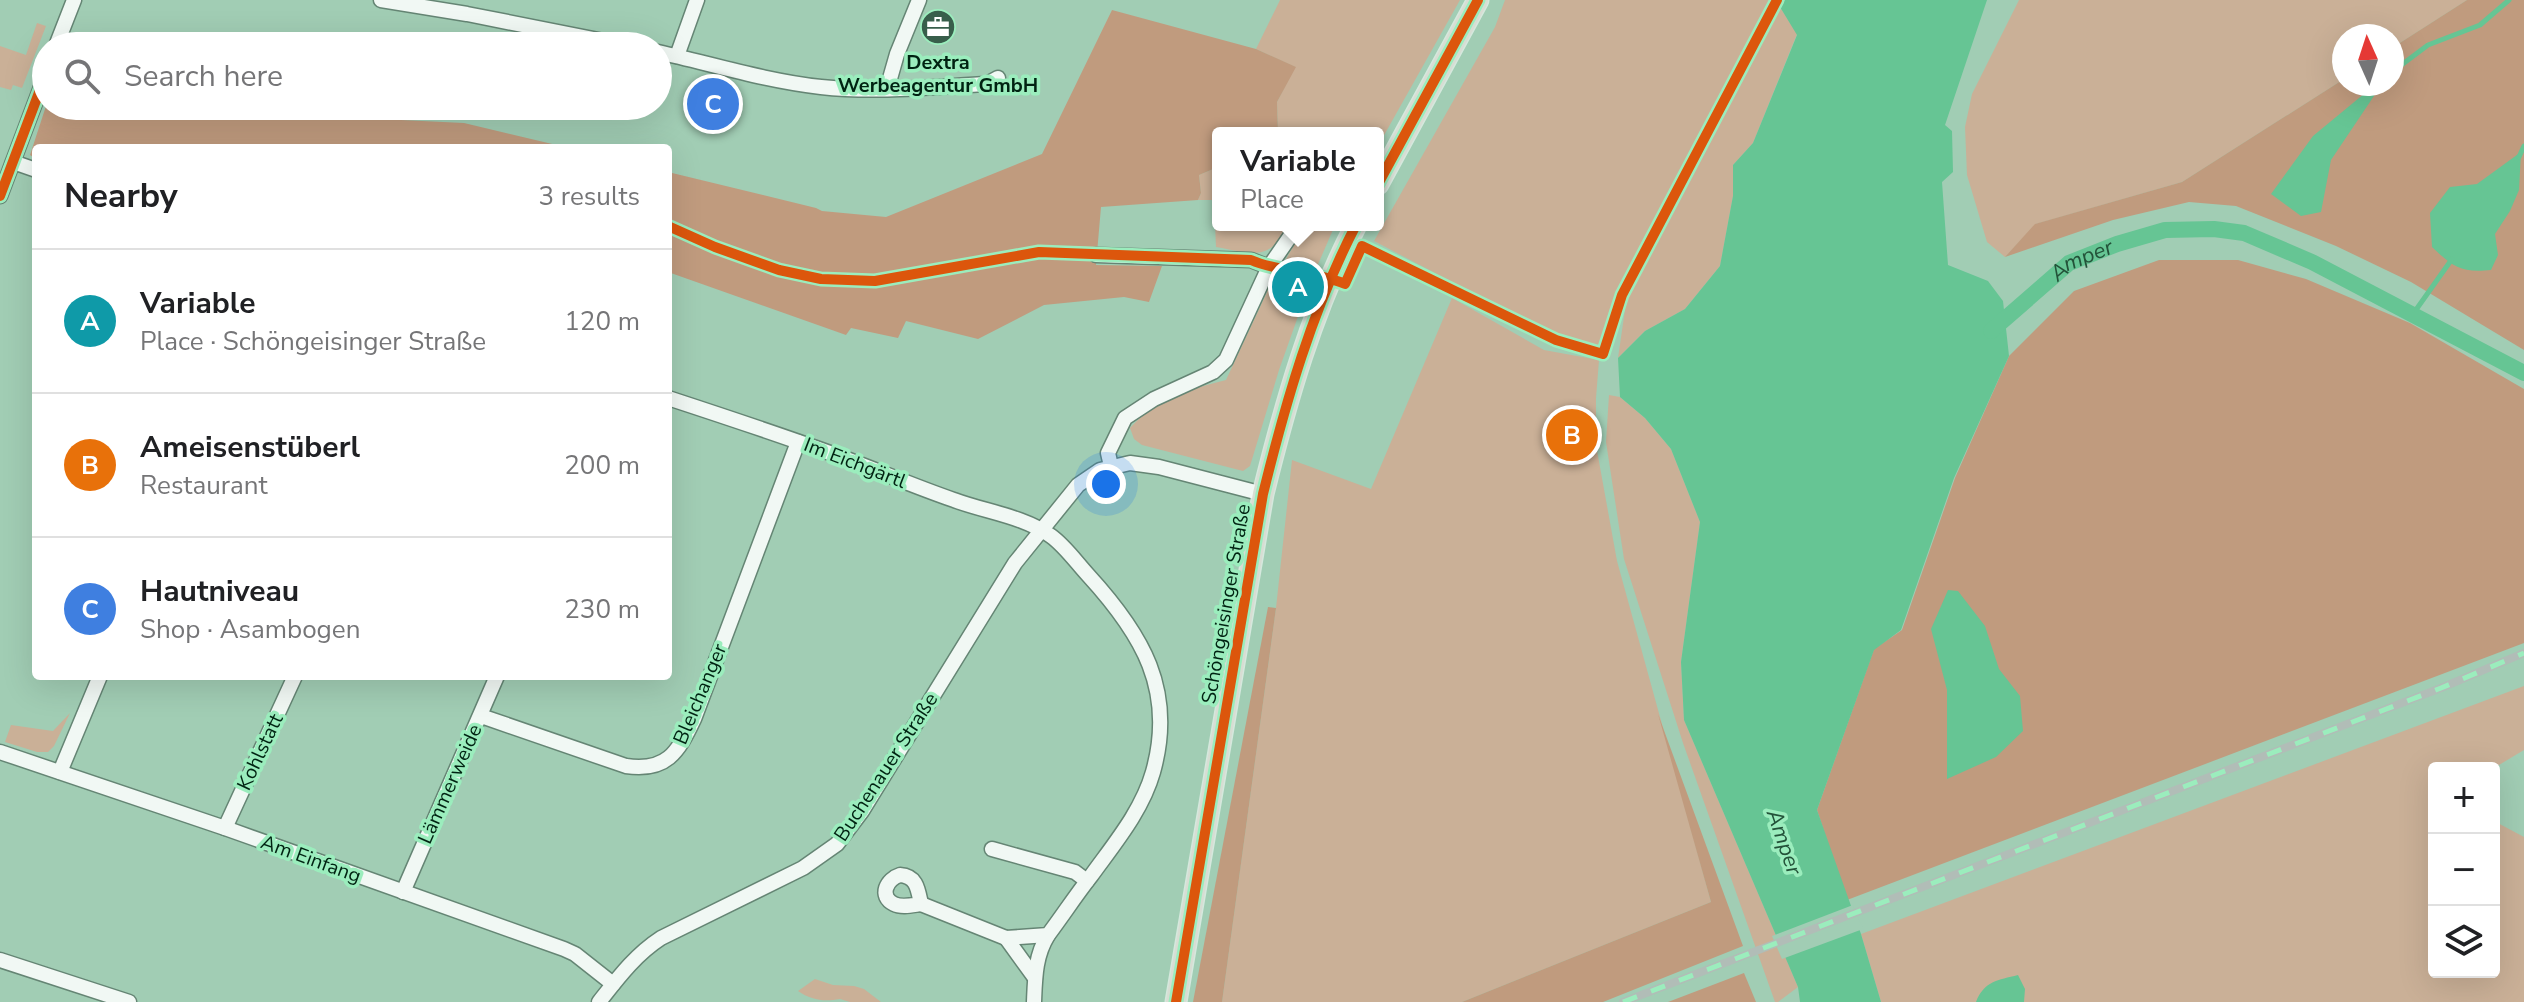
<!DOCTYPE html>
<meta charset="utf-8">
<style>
:root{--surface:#fff;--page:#f2f2f2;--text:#202124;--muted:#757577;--line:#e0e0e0;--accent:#385e4b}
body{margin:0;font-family:"Nunito Sans",sans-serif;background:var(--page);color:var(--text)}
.controls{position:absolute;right:24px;bottom:24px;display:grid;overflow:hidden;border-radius:8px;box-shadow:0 8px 32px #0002}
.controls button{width:72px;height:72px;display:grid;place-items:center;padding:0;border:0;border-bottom:2px solid var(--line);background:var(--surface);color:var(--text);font:40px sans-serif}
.compass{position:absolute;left:2332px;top:24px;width:72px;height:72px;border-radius:50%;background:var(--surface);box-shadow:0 8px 32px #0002;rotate:357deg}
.you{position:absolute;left:1106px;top:484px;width:28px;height:28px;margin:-20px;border:6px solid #fff;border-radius:50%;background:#1a73e8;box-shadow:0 0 0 12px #1a73e833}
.badge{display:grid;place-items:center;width:52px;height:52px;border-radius:50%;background:var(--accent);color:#fff;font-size:26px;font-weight:700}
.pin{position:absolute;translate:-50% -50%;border:4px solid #fff;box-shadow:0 2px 8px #0006}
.popup{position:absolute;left:1212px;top:127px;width:172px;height:104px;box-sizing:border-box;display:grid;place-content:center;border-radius:8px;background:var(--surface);filter:drop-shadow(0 2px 6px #0005);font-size:26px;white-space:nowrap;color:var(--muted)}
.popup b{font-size:30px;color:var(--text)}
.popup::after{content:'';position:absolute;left:50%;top:100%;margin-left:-16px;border:16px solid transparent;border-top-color:var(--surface)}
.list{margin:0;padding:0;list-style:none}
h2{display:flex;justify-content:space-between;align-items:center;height:104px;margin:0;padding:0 32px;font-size:34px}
h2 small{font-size:26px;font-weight:400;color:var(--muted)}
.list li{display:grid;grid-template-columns:52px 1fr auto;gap:24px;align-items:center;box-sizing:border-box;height:144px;padding:0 32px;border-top:2px solid var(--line)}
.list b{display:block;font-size:30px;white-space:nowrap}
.list p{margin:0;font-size:26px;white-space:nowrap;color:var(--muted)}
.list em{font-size:26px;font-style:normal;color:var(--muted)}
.icon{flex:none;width:44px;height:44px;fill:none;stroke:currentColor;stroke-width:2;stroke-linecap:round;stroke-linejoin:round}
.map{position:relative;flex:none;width:2524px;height:1002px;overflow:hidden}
.search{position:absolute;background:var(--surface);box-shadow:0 8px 32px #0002;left:32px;top:32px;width:640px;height:88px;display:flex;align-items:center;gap:20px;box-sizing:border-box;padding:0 28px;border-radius:44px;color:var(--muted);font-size:30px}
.panel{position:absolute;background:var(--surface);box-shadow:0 8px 32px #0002;left:32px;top:144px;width:640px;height:536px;border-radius:8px}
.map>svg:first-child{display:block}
.green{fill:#cab097}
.forest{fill:#c09b7e}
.water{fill:#66c594}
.pier{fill:#a1cdb4}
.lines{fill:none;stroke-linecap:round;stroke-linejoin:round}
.stream{stroke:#66c594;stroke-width:5}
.canal{stroke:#66c594;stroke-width:16}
.street-casing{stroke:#658574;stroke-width:17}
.primary-casing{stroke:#d5e8dd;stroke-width:23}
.street{stroke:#f1f8f4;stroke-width:14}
.primary{stroke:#d8ddd3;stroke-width:20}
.rail-casing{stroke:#b1bdb7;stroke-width:8}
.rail{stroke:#9bedbd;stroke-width:5;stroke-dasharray:15;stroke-linecap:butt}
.cycleway-casing{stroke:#9bedbd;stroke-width:15}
.cycleway{stroke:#dc560c;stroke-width:10}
.labels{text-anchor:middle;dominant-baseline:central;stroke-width:7;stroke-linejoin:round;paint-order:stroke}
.poi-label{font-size:20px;font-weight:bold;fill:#002312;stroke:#9bedbd}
.street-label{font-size:20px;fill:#002312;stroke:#9bedbd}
.water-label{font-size:22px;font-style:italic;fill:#235239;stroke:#9bedbd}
</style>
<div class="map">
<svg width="2524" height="1002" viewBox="0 0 2524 1002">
<rect width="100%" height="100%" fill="#a1cdb4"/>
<g class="green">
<polygon points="1280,0 1460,0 1378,146 1378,133 1278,133 1277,102 1295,67 1256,49"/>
<polygon points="1505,0 1769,0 1618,293 1598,349 1563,340 1374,241 1495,27"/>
<polygon points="2019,0 2467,0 2392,48 2392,36 2344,36 2344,79 2182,182 2036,224 2005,257 1987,242 1967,175 1965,127 1972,94"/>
<polygon points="1780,7 1797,34 1753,143 1733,165 1733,196 1720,266 1685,309 1645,331 1618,358 1627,296"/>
<polygon points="37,23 46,26 22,88 13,85 11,90 0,87 0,46 26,55"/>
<path d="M 1218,167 L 1218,225 L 1291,225 C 1266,262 1257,254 1216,247 L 1214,200 L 1198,200 L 1201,193 L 1199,175 Z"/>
<polygon points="1306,225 1335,225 1316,269 1283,264"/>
<path d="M 1283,273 L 1312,277 L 1279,370 L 1250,466 L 1243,471 L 1142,445 L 1134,439 L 1130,428 C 1155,400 1190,389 1226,380 L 1274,277 Z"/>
<polygon points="1452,298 1544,350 1599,360 1596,398 1596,445 1617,561 1711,902 1462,1002 1222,1002 1276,608 1292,460 1371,489"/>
<polygon points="1609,395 1620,397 1645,418 1671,449 1700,522 1681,662 1684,720 1798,987 1778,1002 1775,1002 1683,743 1624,559 1606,442"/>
<polygon points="2524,686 2524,750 2494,768 2434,768 2434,972 2494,972 2494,821 2524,837 2524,1002 1881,1002 1861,934"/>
<polygon points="70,713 54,746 48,752 37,752 5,742 11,725 53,731"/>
<path d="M 815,979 L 833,985 L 854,986 L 864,989 L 881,1002 L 850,1002 L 840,999 C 824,1002 811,1000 798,991 Z"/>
</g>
<g class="forest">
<polygon points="2467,0 2524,0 2524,350 2411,282 2336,246 2236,206 2189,202 2113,220 2005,257 2035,224 2182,182 2344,79 2344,84 2392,84 2392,48"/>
<polygon points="1112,10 1256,49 1296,67 1277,102 1278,133 1218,133 1218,167 1199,175 1201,193 1198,200 1101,207 1096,265 1162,266 1149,302 1124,297 1044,305 978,339 906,321 898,338 851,328 846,335 668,272 668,172 816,208 822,211 886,217 1042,154"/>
<polygon points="46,106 107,106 464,123 569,148 36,148 36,159 30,155"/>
<polygon points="2159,260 2238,260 2306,279 2410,323 2524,389 2524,643 1847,900 1817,810 1874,649 1902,630 1955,478 2009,356 2074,291"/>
<polygon points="1268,607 1276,608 1222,1002 1193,1002"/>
<polygon points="1658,714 1743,946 1603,1002 1462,1002 1711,902"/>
<polygon points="1744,973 1756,1002 1668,1002"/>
</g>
<g class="water">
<polygon points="1785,0 1987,0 1945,125 1952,131 1953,172 1942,182 1948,265 1988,281 2003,301 2009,356 1954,478 1901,630 1874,650 1817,810 1861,934 1881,1002 1800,1002 1798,987 1684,720 1681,662 1700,522 1671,449 1645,418 1620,397 1618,358 1645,331 1685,309 1720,266 1733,196 1733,165 1753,143 1797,35 1780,7"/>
<polygon points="2376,84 2382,84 2331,160 2321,212 2301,216 2271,194 2313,136"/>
<path d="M 2521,152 L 2519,190 L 2510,211 L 2495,234 L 2498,255 L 2491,270 C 2461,273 2453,267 2432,247 L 2430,213 L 2450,187 L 2477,184 Z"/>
<polygon points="1948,590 1958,591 1985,626 1999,669 2020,696 2023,731 1996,757 1947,779 1947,690 1931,629"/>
<path d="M 2018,975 L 2025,989 L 2024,1002 L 1976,1002 C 1984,981 1998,980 2018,975 Z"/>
</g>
<polygon class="pier" points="1853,905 1863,929 1782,959 1772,936"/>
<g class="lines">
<g class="stream">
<polyline points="2392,72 2428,45 2480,25 2509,0"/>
<polyline points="2519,157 2524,146"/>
<polyline points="2413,314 2452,259"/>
</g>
<path class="canal" id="s1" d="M 1991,331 L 2069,263 L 2117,244 L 2165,230 L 2214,229 L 2244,233 L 2312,262 L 2524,373"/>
<g class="street-casing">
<g id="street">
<polyline points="381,0 467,14 629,46"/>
<polyline points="56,46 74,0"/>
<path d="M 658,52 C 712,64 766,81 821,87 C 875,93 932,87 987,84 L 998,78"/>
<polyline points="677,56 697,0"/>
<polyline points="887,89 897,54 919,0"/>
<polyline points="13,162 36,170"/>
<polyline points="0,196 46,74"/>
<polyline points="1096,255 1251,260 1269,267"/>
<path d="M 668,398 C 726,417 784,436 841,457 C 879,471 916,487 954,500 C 986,512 1023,516 1051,536 C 1065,546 1076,562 1088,575 C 1142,634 1176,690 1153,772 C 1142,811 1114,844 1091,876 C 1076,895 1063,915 1048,935 L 1006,938 L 921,904"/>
<polyline points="1111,466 1108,453 1125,418 1154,399 1213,372 1226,360 1269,267 1298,225"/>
<path d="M 481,716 L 626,766 C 666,772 678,753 694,719 L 798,442"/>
<polyline points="0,752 225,828 564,949 575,954 613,984"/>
<polyline points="60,772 100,676"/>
<polyline points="225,828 295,676"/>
<polyline points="992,849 1075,872 1087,881"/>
<path d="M 900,875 C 917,876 918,890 921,904 C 913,905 902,908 894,904 C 878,896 887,879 900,875 Z"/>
<polyline points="403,892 497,676"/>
<polyline points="1006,938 1035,978"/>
<polyline points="0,960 129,1002"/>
<path d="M 599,1002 C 618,978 635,955 661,938 L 803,868 L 837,844 L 862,811 L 1015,563 L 1078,485 L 1100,470 L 1130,463 L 1159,467 L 1263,494"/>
<path d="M 1034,1002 C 1035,978 1035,956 1048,935"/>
</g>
</g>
<g class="primary-casing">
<g id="primary">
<polyline points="1378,184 1478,0"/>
<path d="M 1176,1002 L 1263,494 C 1286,401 1312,310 1356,225"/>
</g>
</g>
<use href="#street" class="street"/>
<use href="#primary" class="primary"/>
<g class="rail-casing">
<polyline id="rail" points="1623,1002 2441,688 2524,653"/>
</g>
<use href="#rail" class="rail"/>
<g class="cycleway-casing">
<g id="cycleway">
<polyline points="1378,184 1478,0"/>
<polyline points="0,196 46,74"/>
<path d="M 668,226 L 715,247 L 779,270 L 821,279 L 875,281 L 1039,252 L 1251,260 C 1281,273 1314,271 1345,284 L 1362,246 L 1556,340 L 1603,354 L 1622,295 L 1777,0"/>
<path d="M 1176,1002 L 1263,494 C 1286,401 1312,310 1356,225"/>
</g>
</g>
<use href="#cycleway" class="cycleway"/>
</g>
<defs>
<g id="office-disc" transform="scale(1.8)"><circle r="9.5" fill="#385e4b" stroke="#9bedbd"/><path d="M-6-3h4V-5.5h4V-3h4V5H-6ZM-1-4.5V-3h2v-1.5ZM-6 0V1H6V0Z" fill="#fff"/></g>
</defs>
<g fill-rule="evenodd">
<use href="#office-disc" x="938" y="27"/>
</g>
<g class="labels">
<g class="poi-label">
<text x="938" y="62">Dextra<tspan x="938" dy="23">Werbeagentur GmbH</tspan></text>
</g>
<g class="street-label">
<text transform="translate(855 463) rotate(21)">Im Eichgärtl</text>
<text transform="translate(1226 604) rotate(-80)">Schöngeisinger Straße</text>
<text transform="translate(700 694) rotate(-67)">Bleichanger</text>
<text transform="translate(260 752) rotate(-65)">Kohlstatt</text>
<text transform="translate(886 767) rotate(-57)">Buchenauer Straße</text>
<text transform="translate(450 784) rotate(-66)">Lämmerweide</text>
<text transform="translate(311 859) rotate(20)">Am Einfang</text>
</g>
<g class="water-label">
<text stroke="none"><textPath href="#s1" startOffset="116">Amper</textPath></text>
<text transform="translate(1784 842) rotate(71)">Amper</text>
</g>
</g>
</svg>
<div class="controls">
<button>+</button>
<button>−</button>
<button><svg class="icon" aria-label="layers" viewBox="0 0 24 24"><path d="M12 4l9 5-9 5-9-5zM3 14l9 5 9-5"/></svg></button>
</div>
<svg class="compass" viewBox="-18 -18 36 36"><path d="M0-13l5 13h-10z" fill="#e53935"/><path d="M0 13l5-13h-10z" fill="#757577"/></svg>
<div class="you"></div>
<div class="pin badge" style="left:1298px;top:287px;background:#0f9aa8">A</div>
<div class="popup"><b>Variable</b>Place</div>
<div class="pin badge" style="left:1572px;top:435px;background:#e8710a">B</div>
<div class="pin badge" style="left:713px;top:104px;background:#3f7fe0">C</div>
<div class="search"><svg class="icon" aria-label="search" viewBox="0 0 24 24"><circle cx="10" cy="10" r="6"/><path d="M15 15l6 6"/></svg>Search here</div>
<section class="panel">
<h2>Nearby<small>3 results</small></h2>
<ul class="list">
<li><span class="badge" style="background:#0f9aa8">A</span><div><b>Variable</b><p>Place · Schöngeisinger Straße</p></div><em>120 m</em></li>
<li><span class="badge" style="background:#e8710a">B</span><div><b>Ameisenstüberl</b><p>Restaurant</p></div><em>200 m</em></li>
<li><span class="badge" style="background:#3f7fe0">C</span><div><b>Hautniveau</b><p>Shop · Asambogen</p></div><em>230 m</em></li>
</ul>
</section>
</div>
